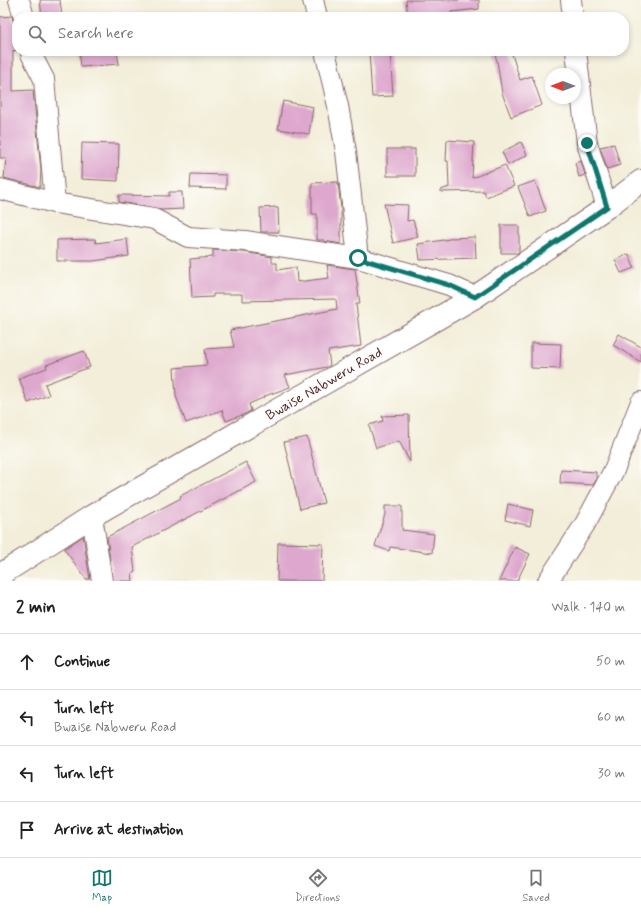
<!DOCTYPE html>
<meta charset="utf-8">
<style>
:root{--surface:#fff;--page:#f6f6f6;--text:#202124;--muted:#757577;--line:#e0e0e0;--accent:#0f766e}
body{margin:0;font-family:Mynerve,sans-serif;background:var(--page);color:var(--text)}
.compass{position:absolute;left:545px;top:68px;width:36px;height:36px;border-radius:50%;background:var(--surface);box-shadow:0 2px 6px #0003;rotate:270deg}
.stop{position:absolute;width:12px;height:12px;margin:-9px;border:3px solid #0f766e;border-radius:50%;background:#fff}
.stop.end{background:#0f766e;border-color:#fff;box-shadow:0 1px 4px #0008}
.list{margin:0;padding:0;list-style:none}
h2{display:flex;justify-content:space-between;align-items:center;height:52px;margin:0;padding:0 16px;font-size:17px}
h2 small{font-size:13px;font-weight:400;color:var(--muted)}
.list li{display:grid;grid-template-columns:26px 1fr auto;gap:12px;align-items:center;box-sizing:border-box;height:56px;padding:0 16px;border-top:1px solid var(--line)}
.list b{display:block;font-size:15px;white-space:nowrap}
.list p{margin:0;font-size:13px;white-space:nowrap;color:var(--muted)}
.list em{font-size:13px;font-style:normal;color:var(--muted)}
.icon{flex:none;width:22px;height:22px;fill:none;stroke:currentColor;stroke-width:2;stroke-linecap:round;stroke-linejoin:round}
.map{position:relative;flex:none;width:641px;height:581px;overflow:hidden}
.search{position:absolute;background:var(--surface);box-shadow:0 2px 6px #0003;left:12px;right:12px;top:12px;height:44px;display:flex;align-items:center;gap:10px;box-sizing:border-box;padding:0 14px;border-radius:16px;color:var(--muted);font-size:15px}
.sheet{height:276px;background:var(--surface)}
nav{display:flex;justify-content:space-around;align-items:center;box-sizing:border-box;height:56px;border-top:1px solid var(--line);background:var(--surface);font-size:11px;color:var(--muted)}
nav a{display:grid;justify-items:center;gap:2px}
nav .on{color:var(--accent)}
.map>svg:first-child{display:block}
.building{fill:#dea8ce}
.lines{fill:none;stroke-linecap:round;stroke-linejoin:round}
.minor-casing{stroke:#856768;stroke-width:22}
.major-casing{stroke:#856768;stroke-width:24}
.minor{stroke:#fff;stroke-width:20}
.major{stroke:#fff;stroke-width:22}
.route{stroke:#0f766e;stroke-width:5}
.labels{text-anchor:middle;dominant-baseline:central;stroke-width:3;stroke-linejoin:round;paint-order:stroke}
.street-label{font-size:14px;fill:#4a1f2b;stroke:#fdfcf7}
</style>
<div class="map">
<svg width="641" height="581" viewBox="0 0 641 581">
<rect width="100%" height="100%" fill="#fdfcf7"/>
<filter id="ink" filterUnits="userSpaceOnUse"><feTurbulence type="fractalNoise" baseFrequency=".025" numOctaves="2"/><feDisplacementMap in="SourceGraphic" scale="8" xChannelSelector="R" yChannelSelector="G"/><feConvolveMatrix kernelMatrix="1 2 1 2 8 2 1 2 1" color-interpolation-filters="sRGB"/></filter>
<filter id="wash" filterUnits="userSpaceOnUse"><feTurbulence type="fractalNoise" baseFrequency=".012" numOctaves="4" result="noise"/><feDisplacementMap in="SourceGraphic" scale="16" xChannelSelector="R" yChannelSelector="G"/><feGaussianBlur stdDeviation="0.9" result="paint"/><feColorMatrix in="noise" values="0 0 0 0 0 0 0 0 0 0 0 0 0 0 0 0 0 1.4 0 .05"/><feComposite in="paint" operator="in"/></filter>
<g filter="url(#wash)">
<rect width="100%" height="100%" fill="#f3eed9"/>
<g id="blocks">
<g class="building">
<polygon points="40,0 60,0 62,17 42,17"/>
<polygon points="406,0 479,0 479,9 451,12 451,17 408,17"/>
<polygon points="12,16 13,21 17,26 17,50 13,51 13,91 33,90 41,170 40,187 4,178 6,158 0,158 0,17"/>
<polygon points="79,51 117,51 119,64 81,67"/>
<polygon points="369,51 390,51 393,96 372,97"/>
<polygon points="494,51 511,51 520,80 532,76 542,105 511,117 502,93 497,61"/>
<polygon points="283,101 313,107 309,134 278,129"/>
<polygon points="447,140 474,142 472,178 505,165 514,186 486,197 484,191 441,192 441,190 449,187 448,161 446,161"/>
<polygon points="521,142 527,155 508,165 502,152"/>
<polygon points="82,143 119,144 118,181 81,179"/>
<polygon points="614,144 620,165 607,169 600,147"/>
<rect x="387" y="149" width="28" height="27"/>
<polygon points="581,161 585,175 579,177 575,163"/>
<polygon points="191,174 226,175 226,189 190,188"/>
<polygon points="535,181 546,211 530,217 518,187"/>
<polygon points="338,182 341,208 341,244 324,241 324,240 317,240 317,214 312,214 312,183"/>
<polygon points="169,192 182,192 183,209 161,210 156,208 119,202 119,195 169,196"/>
<polygon points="384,204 408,205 407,221 413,220 418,237 393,243"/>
<polygon points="275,207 275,208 278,208 279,232 261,232 260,208"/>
<polygon points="501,225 519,225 519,252 518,253 501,253"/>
<polygon points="475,237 476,258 420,260 418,244 450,239 450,238"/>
<polygon points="95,239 96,243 127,239 129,256 93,261 57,261 57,240"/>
<polygon points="213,250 244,252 272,257 272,263 277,263 277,270 296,267 297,282 329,278 327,265 355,269 360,304 356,304 361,346 328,351 330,365 327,367 285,375 290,387 265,396 265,397 249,404 251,411 245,414 226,421 222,410 186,423 176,396 174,368 207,365 205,349 234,347 230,330 337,309 336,299 242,301 242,294 213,294 213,297 192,298 190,259 213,257"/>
<polygon points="629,254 634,268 621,273 615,260"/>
<polygon points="619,334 641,347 641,362 613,345"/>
<polygon points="531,343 561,344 560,369 531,368"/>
<polygon points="84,351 90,367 45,384 49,395 28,403 19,378 47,368 46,365"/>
<polygon points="409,415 410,462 399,441 376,448 369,425 383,421 382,416"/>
<polygon points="307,437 324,503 300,509 284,442"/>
<polygon points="246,462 256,482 132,547 135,572 132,573 133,581 113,581 107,537 181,498 180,496"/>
<polygon points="561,470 596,472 596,480 593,485 560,483"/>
<polygon points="508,504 533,510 530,526 505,520"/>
<polygon points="385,506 402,506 402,530 434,534 432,553 390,547 389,551 375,546 385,514"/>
<polygon points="83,536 90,579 86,579 64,549"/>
<polygon points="278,543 323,544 322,581 277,581"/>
<polygon points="515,547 530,554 517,581 499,581"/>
</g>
</g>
</g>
<g filter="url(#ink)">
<use href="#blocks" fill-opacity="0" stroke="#856768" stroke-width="1"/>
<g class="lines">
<g class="minor-casing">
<g id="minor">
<polyline points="19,0 24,17"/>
<polyline points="313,0 317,17"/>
<polyline points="571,0 573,17"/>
<polyline points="31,51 31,54 44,79 55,203"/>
<polyline points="325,51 338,106 346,151 358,258"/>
<polyline points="576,51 587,143 607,207"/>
<polyline points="0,189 55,203 154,219 188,237 245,241 358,258 449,285 475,297"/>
<polyline points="92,516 102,581"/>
<polyline points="548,581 585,524 614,470 641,402"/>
</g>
</g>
<g class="major-casing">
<polyline id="major" points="0,575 92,516 475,297 607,207 641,181"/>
</g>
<use href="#minor" class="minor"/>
<use href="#major" class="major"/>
</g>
</g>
<g class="lines" filter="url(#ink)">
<polyline class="route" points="358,258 449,285 475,297 607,207 587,143"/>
</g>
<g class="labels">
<g class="street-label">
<text transform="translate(324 384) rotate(-30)">Bwaise Nabweru Road</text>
</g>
</g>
</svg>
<svg class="compass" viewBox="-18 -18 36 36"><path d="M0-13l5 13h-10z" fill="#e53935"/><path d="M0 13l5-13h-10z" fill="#757577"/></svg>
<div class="stop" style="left:358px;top:258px"></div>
<div class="stop end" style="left:587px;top:143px"></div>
<div class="search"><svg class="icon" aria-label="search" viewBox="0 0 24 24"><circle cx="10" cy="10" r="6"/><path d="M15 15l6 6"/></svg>Search here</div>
</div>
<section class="sheet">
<h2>2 min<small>Walk · 140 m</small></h2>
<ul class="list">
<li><svg class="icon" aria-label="ahead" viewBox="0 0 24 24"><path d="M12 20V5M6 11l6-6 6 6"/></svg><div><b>Continue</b></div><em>50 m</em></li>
<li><svg class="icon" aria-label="left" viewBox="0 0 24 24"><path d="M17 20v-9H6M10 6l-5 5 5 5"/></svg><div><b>Turn left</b><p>Bwaise Nabweru Road</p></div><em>60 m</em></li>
<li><svg class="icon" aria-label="left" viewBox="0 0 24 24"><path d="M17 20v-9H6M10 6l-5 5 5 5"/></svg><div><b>Turn left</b></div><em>30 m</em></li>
<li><svg class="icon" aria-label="arrive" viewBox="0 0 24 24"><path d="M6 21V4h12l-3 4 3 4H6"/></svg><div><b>Arrive at destination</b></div></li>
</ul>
</section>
<nav>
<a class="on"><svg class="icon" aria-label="map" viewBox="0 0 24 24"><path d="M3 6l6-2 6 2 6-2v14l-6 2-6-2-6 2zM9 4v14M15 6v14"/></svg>Map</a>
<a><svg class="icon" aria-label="directions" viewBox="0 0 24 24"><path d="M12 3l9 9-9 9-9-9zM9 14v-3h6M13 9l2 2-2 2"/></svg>Directions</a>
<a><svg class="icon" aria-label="saved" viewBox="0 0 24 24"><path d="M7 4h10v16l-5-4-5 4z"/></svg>Saved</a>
</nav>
